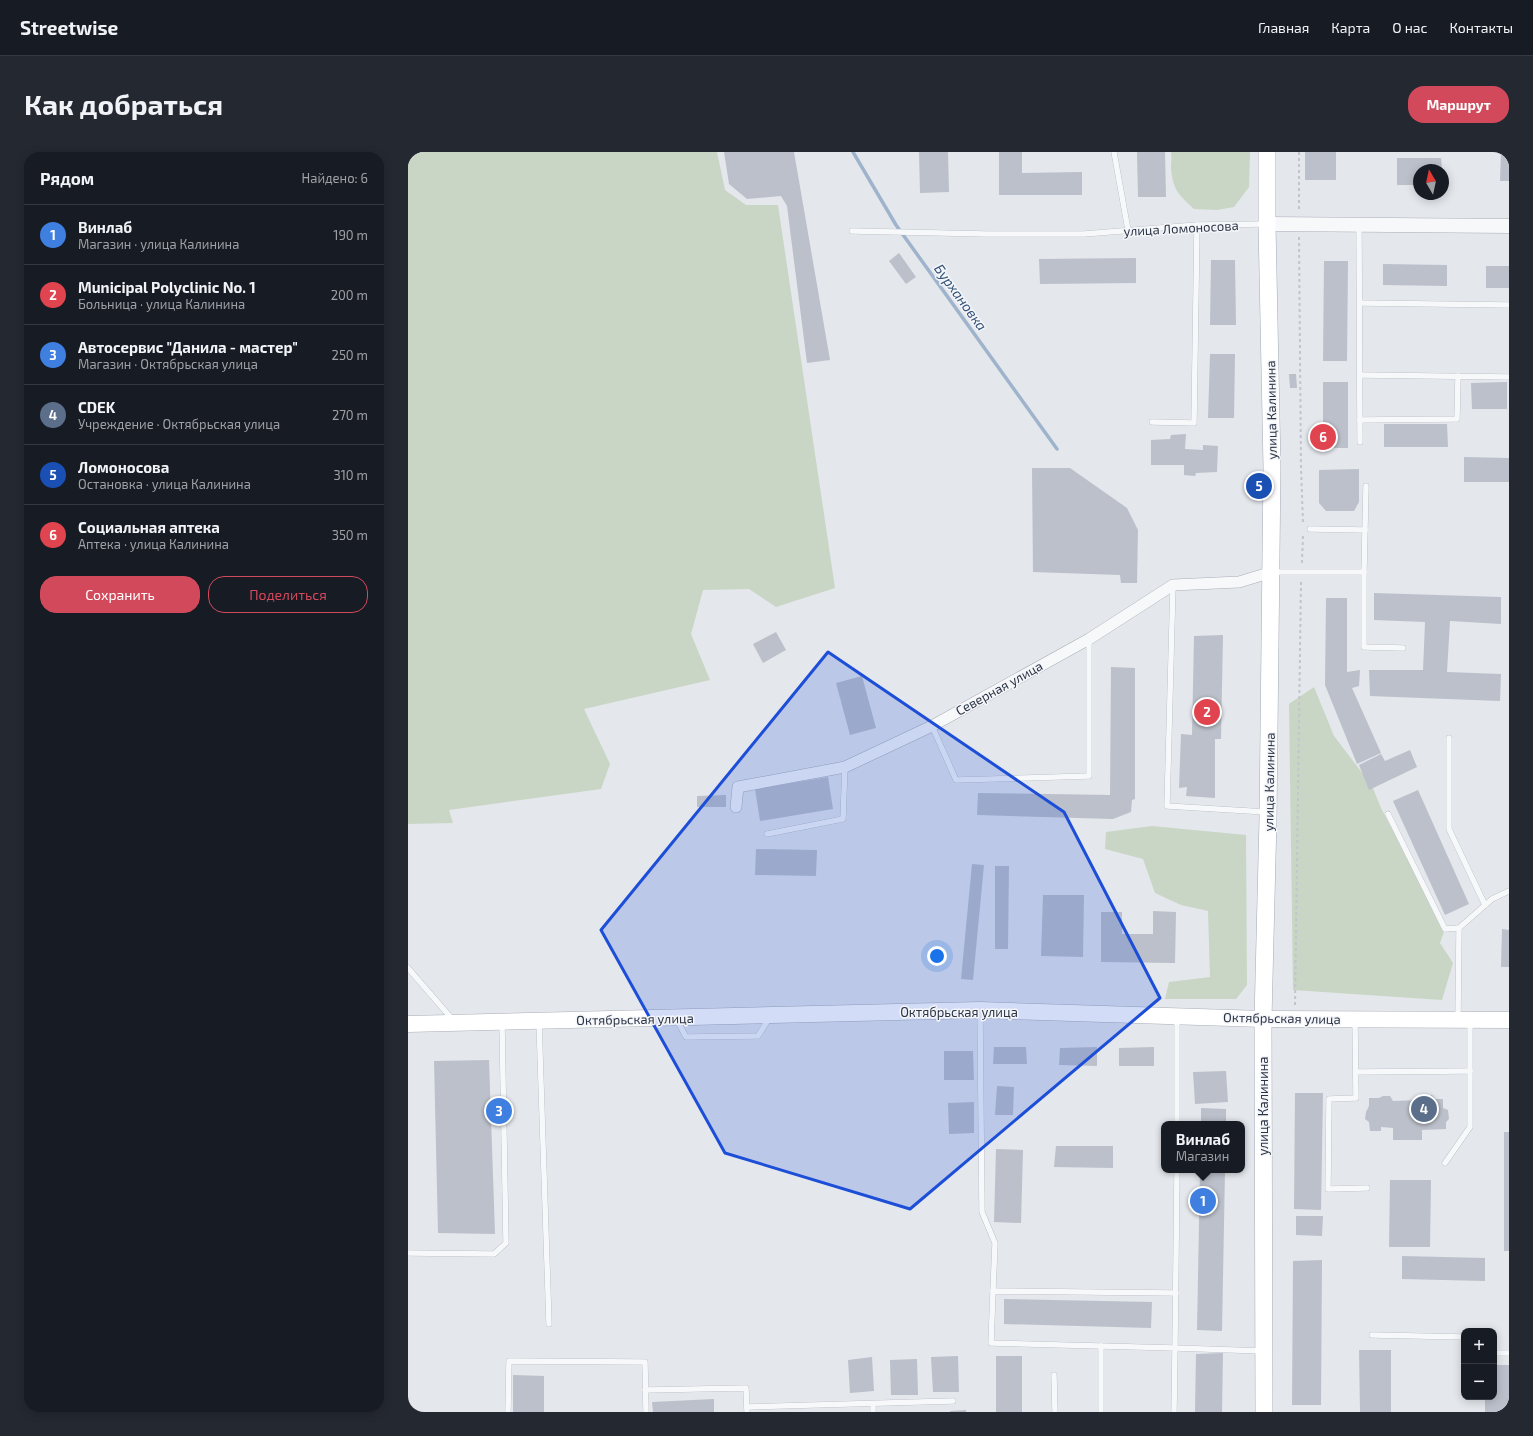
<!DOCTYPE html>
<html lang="ru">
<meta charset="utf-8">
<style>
:root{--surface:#171b24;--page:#242831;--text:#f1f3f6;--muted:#9ea1a6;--line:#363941;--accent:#d1495b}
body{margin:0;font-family:"Exo 2",sans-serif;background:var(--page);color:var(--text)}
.controls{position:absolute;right:12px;bottom:12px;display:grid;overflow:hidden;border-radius:8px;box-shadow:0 2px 10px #0003}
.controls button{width:36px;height:36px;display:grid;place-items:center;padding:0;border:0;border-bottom:1px solid var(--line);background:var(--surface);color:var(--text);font:20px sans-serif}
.compass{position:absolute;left:1005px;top:12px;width:36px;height:36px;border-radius:50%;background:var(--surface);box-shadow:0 2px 10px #0003;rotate:351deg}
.you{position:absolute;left:529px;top:804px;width:14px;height:14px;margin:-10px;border:3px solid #fff;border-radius:50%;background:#1a73e8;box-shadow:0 0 0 6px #1a73e833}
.badge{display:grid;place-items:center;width:26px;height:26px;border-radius:50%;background:var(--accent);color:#fff;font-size:13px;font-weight:700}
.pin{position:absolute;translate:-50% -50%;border:2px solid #fff;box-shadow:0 1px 4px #0006}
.popup{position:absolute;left:753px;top:969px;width:84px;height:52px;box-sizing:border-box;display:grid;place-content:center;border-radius:8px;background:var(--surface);filter:drop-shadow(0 1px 3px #0005);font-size:13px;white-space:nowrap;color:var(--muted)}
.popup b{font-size:15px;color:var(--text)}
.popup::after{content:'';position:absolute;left:50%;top:100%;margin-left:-8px;border:8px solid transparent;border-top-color:var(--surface)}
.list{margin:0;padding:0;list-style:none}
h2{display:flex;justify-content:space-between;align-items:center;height:52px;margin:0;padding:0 16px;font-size:17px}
h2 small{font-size:13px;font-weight:400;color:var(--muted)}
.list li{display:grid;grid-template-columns:26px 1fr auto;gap:12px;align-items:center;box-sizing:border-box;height:60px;padding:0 16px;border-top:1px solid var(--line)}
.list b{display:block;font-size:15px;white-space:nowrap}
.list p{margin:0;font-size:13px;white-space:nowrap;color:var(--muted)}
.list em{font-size:13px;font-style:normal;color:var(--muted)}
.actions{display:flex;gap:8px;padding:12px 16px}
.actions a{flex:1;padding:9px 0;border:1px solid var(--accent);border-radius:16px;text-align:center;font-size:14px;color:var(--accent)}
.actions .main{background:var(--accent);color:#fff}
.map{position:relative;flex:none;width:1101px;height:1260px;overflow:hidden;border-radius:16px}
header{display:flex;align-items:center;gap:24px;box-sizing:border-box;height:56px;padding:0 20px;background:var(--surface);border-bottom:1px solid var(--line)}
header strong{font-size:19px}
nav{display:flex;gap:22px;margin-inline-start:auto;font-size:14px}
.intro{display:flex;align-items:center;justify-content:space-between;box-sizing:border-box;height:96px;padding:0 24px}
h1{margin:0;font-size:28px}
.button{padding:10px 18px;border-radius:16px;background:var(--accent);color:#fff;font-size:14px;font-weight:700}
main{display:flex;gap:24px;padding:0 24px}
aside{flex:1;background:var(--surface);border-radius:16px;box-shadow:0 2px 10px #0003}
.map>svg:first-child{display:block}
.green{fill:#c9d6c5}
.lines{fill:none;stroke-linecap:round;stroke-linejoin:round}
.stream{stroke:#9fb4cc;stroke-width:3.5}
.building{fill:#bbc0ca}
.service-casing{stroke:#a9aeb7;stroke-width:6}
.minor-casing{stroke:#a9aeb7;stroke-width:12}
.tertiary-casing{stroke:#a9aeb7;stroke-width:15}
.secondary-casing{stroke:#a9aeb7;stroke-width:17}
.primary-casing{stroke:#a3abb8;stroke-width:18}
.path{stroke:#c2c5cb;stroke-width:2;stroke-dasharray:3 3;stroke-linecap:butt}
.service{stroke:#f7f8fa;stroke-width:5.5}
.minor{stroke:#f7f8fa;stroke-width:11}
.tertiary{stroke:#f7f8fa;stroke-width:14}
.secondary{stroke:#fff;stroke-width:16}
.primary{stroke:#fff;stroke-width:17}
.marked{fill:#1d4ed8;fill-opacity:0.2;stroke:#1d4ed8;stroke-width:3;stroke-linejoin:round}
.labels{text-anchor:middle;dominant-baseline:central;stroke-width:3;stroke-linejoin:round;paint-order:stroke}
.street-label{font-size:13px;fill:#2b3445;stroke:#f4f6f9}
.water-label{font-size:14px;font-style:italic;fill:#34527a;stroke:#f4f6f9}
</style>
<header>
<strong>Streetwise</strong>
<nav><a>Главная</a><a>Карта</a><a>О нас</a><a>Контакты</a></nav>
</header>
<div class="intro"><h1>Как добраться</h1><a class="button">Маршрут</a></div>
<main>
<aside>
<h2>Рядом<small>Найдено: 6</small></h2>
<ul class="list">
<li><span class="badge" style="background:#3f7fe0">1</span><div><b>Винлаб</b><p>Магазин · улица Калинина</p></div><em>190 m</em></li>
<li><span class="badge" style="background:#e0444e">2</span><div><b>Municipal Polyclinic No. 1</b><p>Больница · улица Калинина</p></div><em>200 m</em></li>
<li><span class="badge" style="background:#3f7fe0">3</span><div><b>Автосервис &quot;Данила - мастер&quot;</b><p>Магазин · Октябрьская улица</p></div><em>250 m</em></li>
<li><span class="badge" style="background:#5c6f8a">4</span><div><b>CDEK</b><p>Учреждение · Октябрьская улица</p></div><em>270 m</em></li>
<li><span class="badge" style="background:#1a4fb4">5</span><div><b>Ломоносова</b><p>Остановка · улица Калинина</p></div><em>310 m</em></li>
<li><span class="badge" style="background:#e0444e">6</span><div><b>Социальная аптека</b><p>Аптека · улица Калинина</p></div><em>350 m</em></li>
</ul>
<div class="actions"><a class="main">Сохранить</a><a>Поделиться</a></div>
</aside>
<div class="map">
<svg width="1101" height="1260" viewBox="0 0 1101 1260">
<rect width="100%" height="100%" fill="#e4e7ec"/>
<g class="green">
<polygon points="0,0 309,0 317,38 338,53 370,53 427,436 368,455 341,437 295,438 283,482 302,528 176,557 202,612 193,637 41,658 45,671 0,672"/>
<path d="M 763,0 L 842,0 L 841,35 L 826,55 L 809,58 L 786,57 C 770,42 765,38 763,16 C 763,10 764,6 763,0 Z"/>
<polygon points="906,535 926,584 964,634 973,656 1037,777 1032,791 1045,811 1034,848 885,838 881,552"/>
<polygon points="744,674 838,683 839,833 828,847 757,847 761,830 802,825 800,759 773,753 747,741 735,707 697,697 698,680"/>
</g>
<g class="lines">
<polyline class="stream" points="445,0 488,73 649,297"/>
</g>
<g class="building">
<polygon points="316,0 386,0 422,208 399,211 379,54 373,44 339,47 321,32"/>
<polygon points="511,0 540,0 541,40 512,41"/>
<polygon points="591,0 614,0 614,21 674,20 674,43 591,43"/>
<polygon points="729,0 757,0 758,45 730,45"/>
<rect x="897" y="0" width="31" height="28"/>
<polygon points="1093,0 1101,0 1101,29 1092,29"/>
<polygon points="989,6 1033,6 1034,18 1011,18 1011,33 989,33"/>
<polygon points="491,101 508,125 498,132 481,109"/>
<polygon points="728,106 728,131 632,132 631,107"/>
<polygon points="803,108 827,108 828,173 802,173"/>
<polygon points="916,109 940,109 939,209 915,209"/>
<polygon points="975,112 1039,113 1039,134 975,133"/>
<rect x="1078" y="114" width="23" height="22"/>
<polygon points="802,202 827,202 826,266 800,266"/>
<polygon points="881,222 888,222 889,236 882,236"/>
<rect x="915" y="230" width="25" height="66"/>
<polygon points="1099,230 1099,257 1064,257 1063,231"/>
<polygon points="976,272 1039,272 1040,295 976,295"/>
<polygon points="778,282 777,297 795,298 795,293 810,294 809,320 788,321 787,324 776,323 776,313 743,313 743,288 762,287 763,283"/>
<polygon points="1056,305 1101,306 1101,330 1056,330"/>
<polygon points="624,316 662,316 719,356 730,378 729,431 713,431 712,423 625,420"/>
<polygon points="951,317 951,350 946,359 918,359 911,351 911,318"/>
<polygon points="966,441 1093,445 1093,472 1042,469 1039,520 1093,522 1092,549 962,544 961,518 1015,518 1017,470 966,468"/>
<polygon points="918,446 939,446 939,520 952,518 951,534 944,536 973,601 949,612 917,533"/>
<polygon points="368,480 378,498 355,511 345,492"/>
<polygon points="815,483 813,587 807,587 807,646 778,644 779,635 771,636 773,582 784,583 786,484"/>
<polygon points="703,515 727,516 727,647 724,648 723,660 705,667 569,663 570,641 702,643"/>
<polygon points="454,524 468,576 442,583 428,531"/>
<polygon points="1002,598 1009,615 961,638 951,613 973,602 977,609"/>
<polygon points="420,625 425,657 352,669 347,637"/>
<polygon points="1010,638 1061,752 1037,763 985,649"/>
<polygon points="318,643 318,655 289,655 289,644"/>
<polygon points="348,697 409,698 408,724 347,723"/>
<polygon points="564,712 576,713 565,828 553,827"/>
<polygon points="587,714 601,714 600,797 587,797"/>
<polygon points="635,743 676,743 675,805 633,804"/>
<polygon points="745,759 768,760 767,811 693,810 693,760 714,760 714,782 745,782"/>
<polygon points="1094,777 1101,778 1101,815 1093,815"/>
<polygon points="586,895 618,895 619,912 585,912"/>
<polygon points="689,895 689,914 651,913 652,896"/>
<polygon points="746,895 746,914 711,914 711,896"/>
<polygon points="536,899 565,899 566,928 536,928"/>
<polygon points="81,908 87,1082 30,1081 26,909"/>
<polygon points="818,919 820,950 787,952 785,920"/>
<polygon points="589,934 606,935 605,963 587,963"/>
<polygon points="887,941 915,941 913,1058 886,1057"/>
<polygon points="1017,943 1024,943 1027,947 1035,947 1035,956 1040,958 1041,967 1038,970 1038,977 1014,978 1014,988 985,988 985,976 973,975 973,979 962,979 961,970 957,967 958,960 961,954 961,946 971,946 975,944 982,944 985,949 1012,948"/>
<polygon points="566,950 566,981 541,982 540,951"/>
<polygon points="793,956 818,957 818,972 793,972"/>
<rect x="1096" y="980" width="5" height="119"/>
<polygon points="648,994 705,994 705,1016 646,1015"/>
<polygon points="588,997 615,998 613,1071 586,1070"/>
<polygon points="792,1018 817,1018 814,1179 789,1178"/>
<polygon points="982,1028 1023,1028 1022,1095 981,1095"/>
<polygon points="888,1064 915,1064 914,1084 888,1083"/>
<polygon points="994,1104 1077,1106 1077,1129 994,1127"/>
<polygon points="914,1108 913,1253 884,1253 885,1109"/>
<polygon points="596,1147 744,1150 743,1176 596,1172"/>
<polygon points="951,1198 983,1198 983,1260 952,1260"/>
<polygon points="815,1201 814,1260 787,1260 788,1202"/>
<polygon points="550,1204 551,1240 525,1240 523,1205"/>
<rect x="588" y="1204" width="26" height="56"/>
<polygon points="464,1205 466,1239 442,1241 440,1208"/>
<polygon points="509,1207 510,1243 483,1243 482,1208"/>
<polygon points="1086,1213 1101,1213 1101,1260 1077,1260 1077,1245 1086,1245"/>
<polygon points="105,1223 136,1224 136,1260 105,1260"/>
<polygon points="306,1247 306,1260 245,1260 244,1250"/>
<polygon points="558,1258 558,1260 542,1260 542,1259"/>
</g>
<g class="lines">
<g class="service-casing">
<g id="service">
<polyline points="706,0 720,78"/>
<polyline points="951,73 952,290"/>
<polyline points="444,79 579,82 676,82 789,73 857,72"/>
<polyline points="952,151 1101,153"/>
<polyline points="952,223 1101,225"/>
<polyline points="952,268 1049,267 1050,224"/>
<polyline points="744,270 786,271 789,73"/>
<polyline points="902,377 957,378"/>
<polyline points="864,420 956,420 956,495 995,496"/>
<polyline points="956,420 958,334"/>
<polyline points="765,433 759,654 858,660"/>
<polyline points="524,574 548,628 681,624 681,487"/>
<polyline points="1041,586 1041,677 1077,753"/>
<polyline points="980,662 1037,777 1051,776 1050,867"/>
<polyline points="359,682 435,667 437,615"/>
<polyline points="1051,776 1084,747 1101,739"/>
<polyline points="0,816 45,868"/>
<polyline points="572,860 574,1060 587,1091 585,1139"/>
<polyline points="269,868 278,885 350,884 362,865"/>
<polyline points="947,869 948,946 921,947 920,1037 959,1036"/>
<polyline points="131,870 141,1172"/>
<polyline points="948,920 1062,919"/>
<polyline points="769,972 769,866"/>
<polyline points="1037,1011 1062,975 1062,869"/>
<polyline points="769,1018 767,1196 854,1199"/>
<polyline points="0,1101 86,1102 98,1091 94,871"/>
<polyline points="964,1183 1056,1185"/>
<polyline points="693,1194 693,1260"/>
<polyline points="1086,1201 1101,1201"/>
<polyline points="646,1223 647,1260"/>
<polyline points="237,1238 338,1236 339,1260"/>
<polyline points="465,1252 465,1260"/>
<polyline points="339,1255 545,1249"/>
<polyline points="100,1260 101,1209 237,1210 238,1260"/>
<polyline points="766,1260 767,1196 583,1191 585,1139 768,1141"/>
</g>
</g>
<g class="minor-casing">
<polyline id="minor" points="328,655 330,635 437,615 524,574 681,487 765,433 831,430 864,420"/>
</g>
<g class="tertiary-casing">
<polyline id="tertiary" points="859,72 1101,74"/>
</g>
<g class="secondary-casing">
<polyline id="secondary" points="0,872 572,858 855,867 1101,868"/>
</g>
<g class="primary-casing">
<polyline id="primary" points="856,1260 855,867 860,666 864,315 859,72 859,0"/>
</g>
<g class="path">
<polyline points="891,0 891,59"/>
<polyline points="891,85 893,315 895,371"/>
<polyline points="894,411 895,383"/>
<polyline points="887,853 893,429"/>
</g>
<use href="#service" class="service"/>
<use href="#minor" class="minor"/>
<use href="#tertiary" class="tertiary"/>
<use href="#secondary" class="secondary"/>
<use href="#primary" class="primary"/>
</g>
<path class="marked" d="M 420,500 L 656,660 L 752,846 L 502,1057 L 317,1001 L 193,778 Z"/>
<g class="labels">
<g class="street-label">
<text transform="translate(773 76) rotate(-3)">улица Ломоносова</text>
<text transform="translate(863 258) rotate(-91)">улица Калинина</text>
<text transform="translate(591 536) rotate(-29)">Северная улица</text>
<text transform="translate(861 630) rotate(-89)">улица Калинина</text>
<text x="551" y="860">Октябрьская улица</text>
<text transform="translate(874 866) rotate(1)">Октябрьская улица</text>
<text transform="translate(227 867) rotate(-1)">Октябрьская улица</text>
<text transform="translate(855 954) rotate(-90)">улица Калинина</text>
</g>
<g class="water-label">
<text transform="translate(553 145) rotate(54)">Бурхановка</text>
</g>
</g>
</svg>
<div class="controls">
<button>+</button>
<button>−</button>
</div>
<svg class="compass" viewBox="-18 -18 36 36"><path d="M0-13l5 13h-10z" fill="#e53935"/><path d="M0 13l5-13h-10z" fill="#9ea1a6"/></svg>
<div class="you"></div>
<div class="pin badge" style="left:795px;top:1049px;background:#3f7fe0">1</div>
<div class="popup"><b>Винлаб</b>Магазин</div>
<div class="pin badge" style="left:799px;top:560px;background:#e0444e">2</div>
<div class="pin badge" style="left:91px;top:959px;background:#3f7fe0">3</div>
<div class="pin badge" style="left:1016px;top:957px;background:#5c6f8a">4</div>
<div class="pin badge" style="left:851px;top:334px;background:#1a4fb4">5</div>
<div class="pin badge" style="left:915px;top:285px;background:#e0444e">6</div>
</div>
</main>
